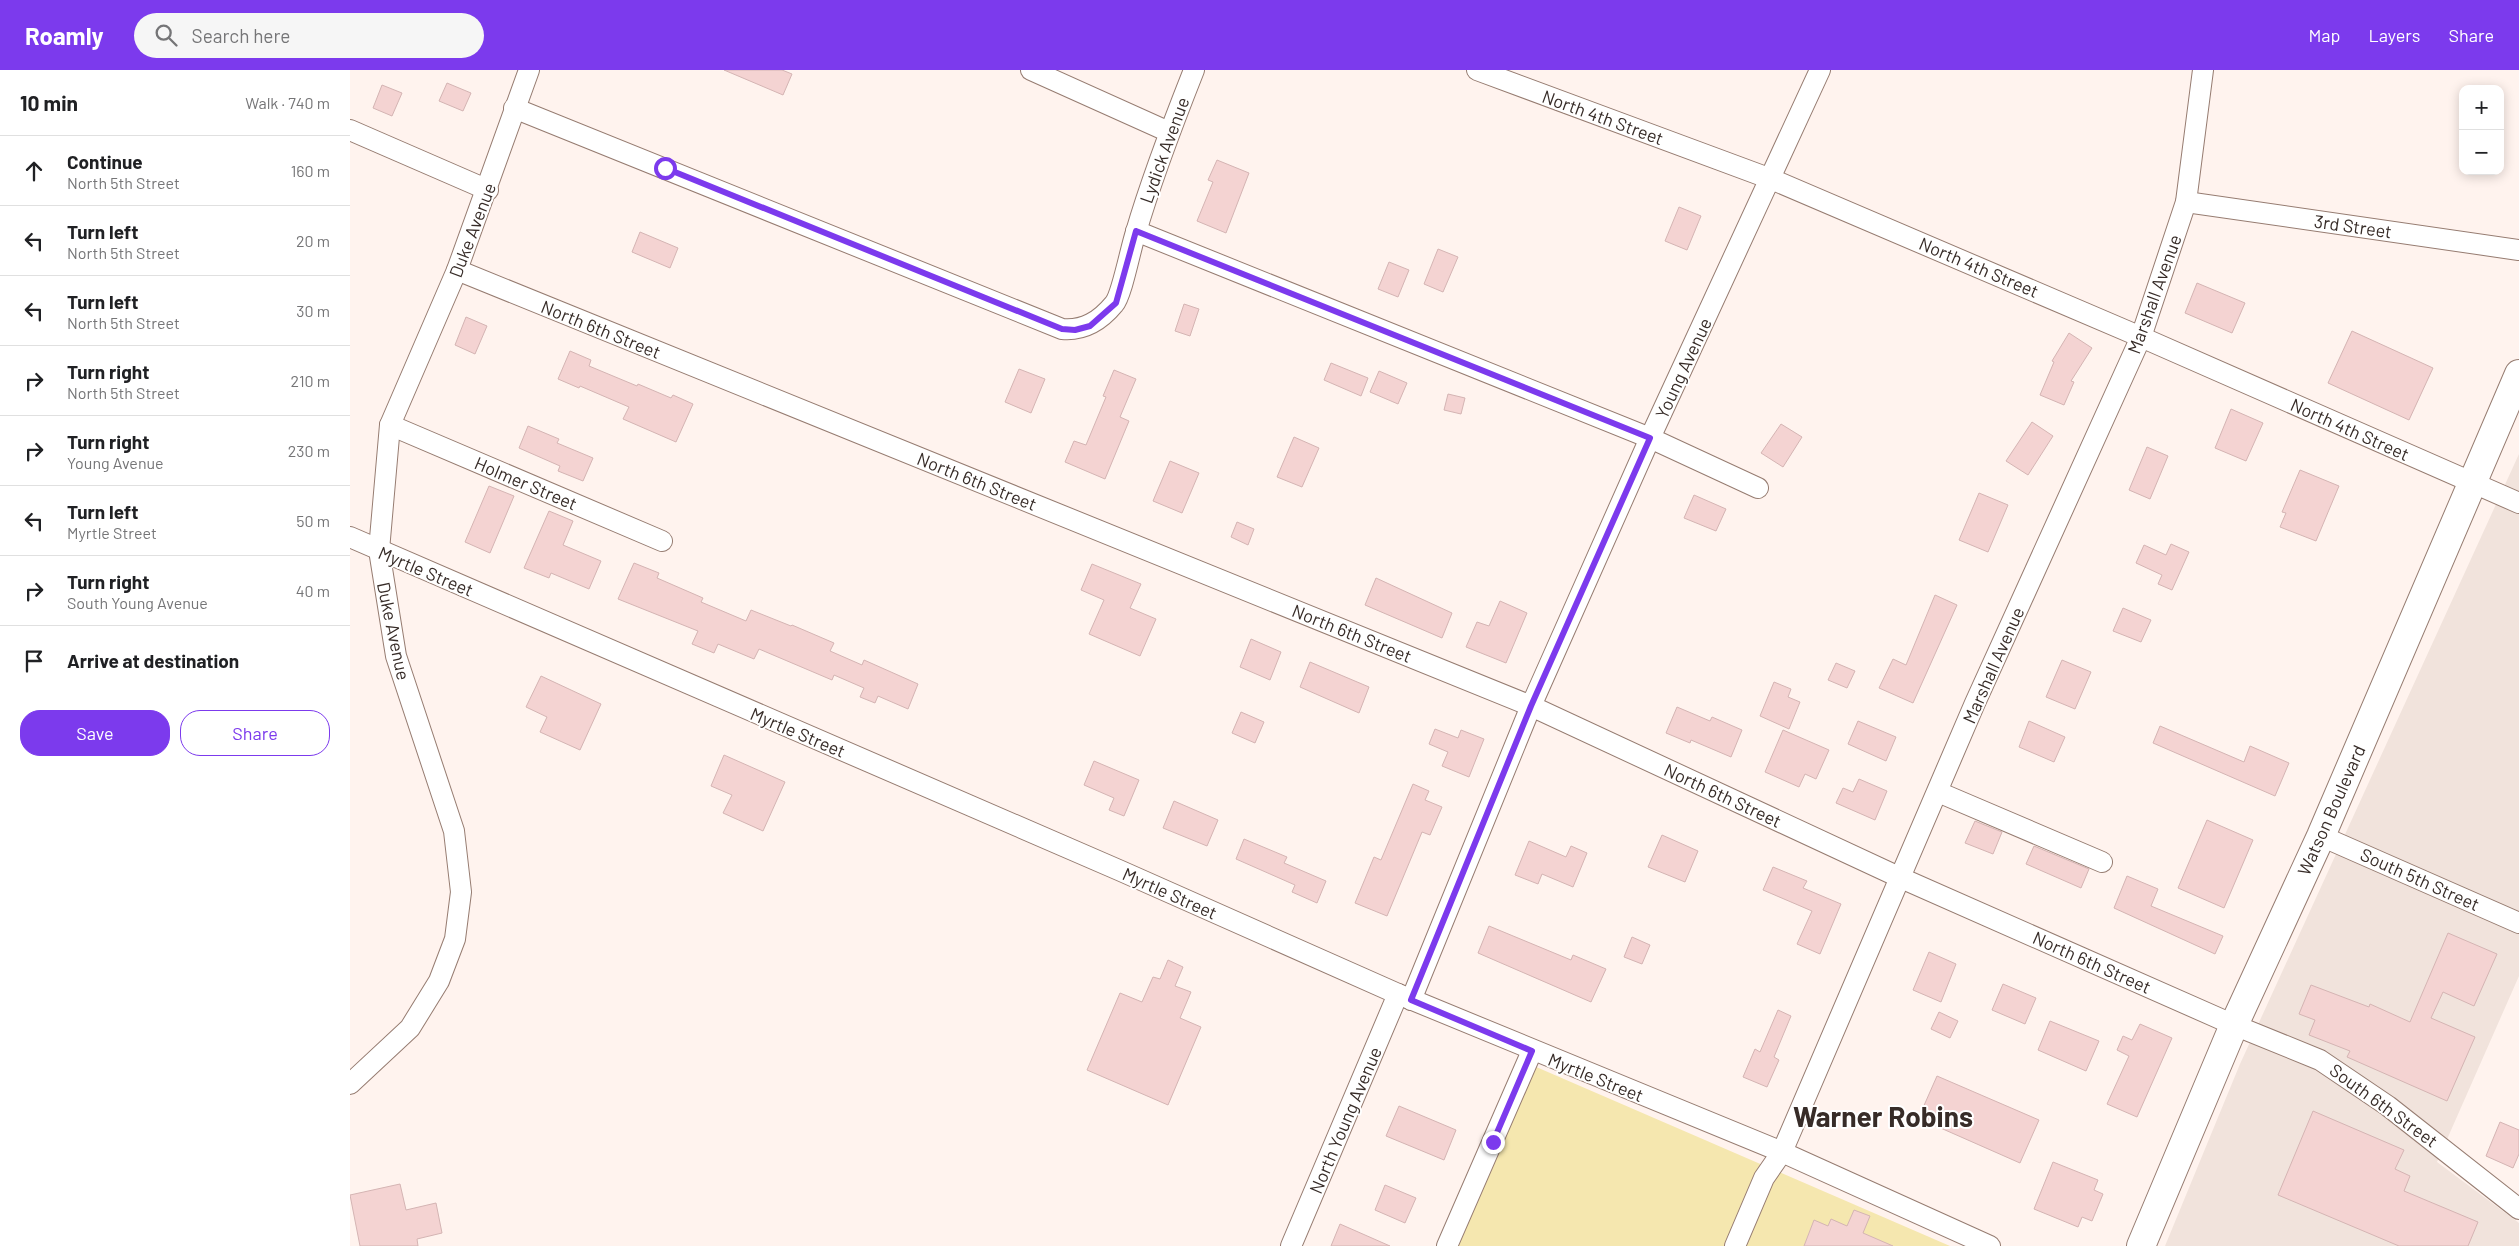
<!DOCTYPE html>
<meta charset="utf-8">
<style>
:root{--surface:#fff;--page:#f6f6f6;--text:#202124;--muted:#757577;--line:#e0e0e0;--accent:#7c3aed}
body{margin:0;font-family:Barlow,sans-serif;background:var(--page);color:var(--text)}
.controls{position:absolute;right:15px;top:15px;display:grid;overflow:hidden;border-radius:10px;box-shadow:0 2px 12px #0003}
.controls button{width:45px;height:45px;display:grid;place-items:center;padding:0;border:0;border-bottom:1px solid var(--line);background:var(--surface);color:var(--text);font:25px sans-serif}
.stop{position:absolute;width:15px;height:15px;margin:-11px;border:4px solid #7c3aed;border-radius:50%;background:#fff}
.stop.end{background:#7c3aed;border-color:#fff;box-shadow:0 1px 5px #0008}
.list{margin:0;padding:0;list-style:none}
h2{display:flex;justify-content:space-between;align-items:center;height:65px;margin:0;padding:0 20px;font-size:21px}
h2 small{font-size:16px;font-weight:400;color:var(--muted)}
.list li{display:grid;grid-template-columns:32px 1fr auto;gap:15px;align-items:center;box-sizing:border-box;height:70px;padding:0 20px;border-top:1px solid var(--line)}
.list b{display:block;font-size:19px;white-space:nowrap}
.list p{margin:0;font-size:16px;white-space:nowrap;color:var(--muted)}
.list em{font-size:16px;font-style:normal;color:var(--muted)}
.actions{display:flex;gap:10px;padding:15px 20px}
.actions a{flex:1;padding:11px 0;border:1px solid var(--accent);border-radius:20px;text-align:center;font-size:18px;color:var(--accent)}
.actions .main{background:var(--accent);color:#fff}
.icon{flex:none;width:28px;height:28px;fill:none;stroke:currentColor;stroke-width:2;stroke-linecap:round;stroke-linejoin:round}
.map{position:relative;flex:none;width:2169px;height:1176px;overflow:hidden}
header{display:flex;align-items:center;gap:30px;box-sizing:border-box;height:70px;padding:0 25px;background:var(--accent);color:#fff}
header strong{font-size:24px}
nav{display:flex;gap:28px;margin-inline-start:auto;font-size:18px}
.search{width:350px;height:45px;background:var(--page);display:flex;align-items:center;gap:12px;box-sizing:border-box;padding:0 18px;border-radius:28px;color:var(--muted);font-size:19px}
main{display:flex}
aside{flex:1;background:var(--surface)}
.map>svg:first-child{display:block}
.built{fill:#f1e3dc}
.green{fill:#f5e7af}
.building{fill:#f4d3d2;stroke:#d4b4b3}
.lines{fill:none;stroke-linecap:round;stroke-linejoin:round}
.minor-casing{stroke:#967c71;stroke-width:22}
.secondary-casing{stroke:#967c71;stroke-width:30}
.minor{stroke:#fff;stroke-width:20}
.secondary{stroke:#fff;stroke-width:28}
.route{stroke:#7c3aed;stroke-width:6}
.labels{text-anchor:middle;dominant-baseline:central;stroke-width:4;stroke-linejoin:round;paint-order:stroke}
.street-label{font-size:18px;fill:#372c28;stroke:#fff}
.town-label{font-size:28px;font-weight:bold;fill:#372c28;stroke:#fff}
</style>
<header>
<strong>Roamly</strong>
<div class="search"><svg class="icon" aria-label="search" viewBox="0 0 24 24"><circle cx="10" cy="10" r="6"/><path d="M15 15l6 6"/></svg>Search here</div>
<nav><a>Map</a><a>Layers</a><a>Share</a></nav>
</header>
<main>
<aside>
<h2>10 min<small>Walk · 740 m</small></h2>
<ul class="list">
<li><svg class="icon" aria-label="ahead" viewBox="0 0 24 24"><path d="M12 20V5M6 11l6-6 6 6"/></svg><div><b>Continue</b><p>North 5th Street</p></div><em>160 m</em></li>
<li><svg class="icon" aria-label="left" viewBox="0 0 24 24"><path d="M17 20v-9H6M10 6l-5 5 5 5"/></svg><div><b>Turn left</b><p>North 5th Street</p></div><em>20 m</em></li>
<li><svg class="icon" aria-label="left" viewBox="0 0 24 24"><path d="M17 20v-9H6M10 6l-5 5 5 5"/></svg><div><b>Turn left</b><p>North 5th Street</p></div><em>30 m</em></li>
<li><svg class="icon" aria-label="right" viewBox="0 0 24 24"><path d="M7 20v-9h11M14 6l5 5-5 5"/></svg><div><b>Turn right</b><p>North 5th Street</p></div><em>210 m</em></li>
<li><svg class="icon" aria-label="right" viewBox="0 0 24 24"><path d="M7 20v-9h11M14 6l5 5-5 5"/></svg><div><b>Turn right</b><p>Young Avenue</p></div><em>230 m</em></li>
<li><svg class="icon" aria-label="left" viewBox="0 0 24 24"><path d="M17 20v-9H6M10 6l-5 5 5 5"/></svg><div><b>Turn left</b><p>Myrtle Street</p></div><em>50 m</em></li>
<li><svg class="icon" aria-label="right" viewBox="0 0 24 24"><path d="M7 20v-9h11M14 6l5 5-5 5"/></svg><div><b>Turn right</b><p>South Young Avenue</p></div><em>40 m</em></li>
<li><svg class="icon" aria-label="arrive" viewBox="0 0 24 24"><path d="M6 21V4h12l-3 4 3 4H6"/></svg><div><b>Arrive at destination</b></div></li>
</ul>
<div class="actions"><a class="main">Save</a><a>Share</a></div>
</aside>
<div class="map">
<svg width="2169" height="1176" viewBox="0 0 2169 1176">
<rect width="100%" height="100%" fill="#fff3ee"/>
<polygon class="built" points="2169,384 2169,906 2087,1092 2169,1153 2169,1176 1815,1176 1890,994"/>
<polygon class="green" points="1177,993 1600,1176 1099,1176"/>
<g class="building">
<polygon points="374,0 432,0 442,4 433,25"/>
<polygon points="97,13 121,23 113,41 89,31"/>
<polygon points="32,15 52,23 42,46 23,38"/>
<polygon points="867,90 899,103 876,163 847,151 863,112 858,110"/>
<polygon points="1329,137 1351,146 1337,180 1315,171"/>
<polygon points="290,162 328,178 320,198 282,182"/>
<polygon points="1088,179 1108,187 1093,222 1074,214"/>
<polygon points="1039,192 1059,200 1048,227 1028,219"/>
<polygon points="1847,213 1895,233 1882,263 1835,243"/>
<polygon points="834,234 849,239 840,266 825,261"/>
<polygon points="116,247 137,256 125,284 105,275"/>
<polygon points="2002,261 2083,298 2059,350 1978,313"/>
<polygon points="1719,263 1742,278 1721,311 1724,312 1714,335 1690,325 1704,292 1702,291"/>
<polygon points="220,281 241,290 239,296 287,316 288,314 321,328 323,325 343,334 326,372 273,349 279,337 230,316 229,318 208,309"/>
<polygon points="981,293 1018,308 1011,326 974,310"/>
<polygon points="669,299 695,309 681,343 655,332"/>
<polygon points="764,300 786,309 770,347 779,351 755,409 715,392 724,371 736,375 756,327 753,326"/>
<polygon points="1029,301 1057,313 1048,334 1020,322"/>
<polygon points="1098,324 1115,328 1111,344 1094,340"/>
<polygon points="1881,339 1913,353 1896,391 1865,378"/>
<polygon points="1682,352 1703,366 1678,405 1656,391"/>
<polygon points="1431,354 1452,367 1433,397 1411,383"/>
<polygon points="178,356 209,369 207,373 243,388 233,411 208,401 210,396 169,378"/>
<polygon points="944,367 969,378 952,417 927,407"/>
<polygon points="1797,377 1818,386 1800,429 1779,420"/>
<polygon points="820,391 849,403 832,443 803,431"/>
<polygon points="1950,400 1989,416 1966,471 1930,457 1936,443 1932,442"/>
<polygon points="139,416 164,426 140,483 115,472"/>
<polygon points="1629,423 1658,435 1638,482 1609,470"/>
<polygon points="1344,425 1376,439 1366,461 1334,448"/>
<polygon points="199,441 223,451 213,475 251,491 239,519 201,503 199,508 174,498"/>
<polygon points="887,452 904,459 898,475 881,467"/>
<polygon points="1821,474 1839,482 1822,520 1808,514 1812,505 1786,493 1794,475 1816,485"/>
<polygon points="284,493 309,503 307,508 353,528 351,532 396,551 401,540 441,556 442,555 484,573 480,581 512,595 514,590 568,614 558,639 528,626 525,633 510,627 514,618 484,605 482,610 409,579 404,589 368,574 364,583 342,574 348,561 268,529"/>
<polygon points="742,494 791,514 780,538 806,549 790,586 739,564 754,530 731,520"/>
<polygon points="1026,508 1102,543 1092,568 1015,535"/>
<polygon points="1585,525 1607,535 1563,633 1529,618 1543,589 1556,595"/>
<polygon points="1150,531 1177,543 1156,593 1116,577 1127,552 1139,556"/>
<polygon points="1773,538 1801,550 1791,572 1763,561"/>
<polygon points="901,569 931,582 920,610 890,597"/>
<polygon points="1712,590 1741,602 1725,639 1696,627"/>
<polygon points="960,592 1019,617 1009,643 950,617"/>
<polygon points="1486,593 1505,601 1497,618 1478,610"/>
<polygon points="191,606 251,634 230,680 190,662 197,647 176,637"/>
<polygon points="1424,612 1441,619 1438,627 1450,632 1439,659 1410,646"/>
<polygon points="1327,637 1360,651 1362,647 1392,660 1381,687 1341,670 1340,673 1316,663"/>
<polygon points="891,642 914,652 905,673 882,663"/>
<polygon points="1508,651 1546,667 1536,691 1498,674"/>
<polygon points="1679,651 1715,667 1704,692 1669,677"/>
<polygon points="1810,656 1894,692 1900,676 1939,693 1925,726 1803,673"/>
<polygon points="1085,659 1108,668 1111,660 1134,669 1119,707 1092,696 1098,682 1079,674"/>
<polygon points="1433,660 1479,680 1466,709 1455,704 1449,717 1415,702"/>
<polygon points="374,685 435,712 413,761 373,743 382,725 361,716"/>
<polygon points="744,691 789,710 774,746 759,740 764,728 734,715"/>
<polygon points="1509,709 1537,721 1525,750 1486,733 1493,718 1503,722"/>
<polygon points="1063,714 1079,721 1075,730 1092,737 1080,765 1072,762 1037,846 1005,833 1024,787 1031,790"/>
<polygon points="824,731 868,750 857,776 813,758"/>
<polygon points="1857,750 1903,770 1874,838 1828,818"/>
<polygon points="1625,751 1652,762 1643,784 1615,773"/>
<polygon points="1312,765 1348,781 1335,812 1298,797"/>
<polygon points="894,769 937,787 934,793 976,811 967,833 942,822 945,815 886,789"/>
<polygon points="1179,771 1216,787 1221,776 1237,783 1223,817 1192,804 1188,814 1165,805"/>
<polygon points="1684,776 1739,799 1731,818 1676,794"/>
<polygon points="1423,797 1457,811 1453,818 1491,834 1470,884 1447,874 1462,841 1413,820"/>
<polygon points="1777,806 1808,819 1801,836 1873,866 1865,884 1764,838"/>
<polygon points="1139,856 1221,890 1223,885 1256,899 1241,932 1128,883"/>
<polygon points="2098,863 2147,884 2124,936 2093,922 2081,948 2125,967 2097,1031 1997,987 2000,981 1959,965 1965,950 1949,944 1961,915 2019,937 2020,934 2060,952"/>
<polygon points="1282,867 1300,875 1292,894 1274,887"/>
<polygon points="1579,882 1606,894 1591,932 1563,920"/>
<polygon points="818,890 833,897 825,916 841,922 830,948 851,957 818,1035 737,1000 770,923 792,932 803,907 810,909"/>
<polygon points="1653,914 1686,928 1675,954 1642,940"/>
<polygon points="1428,940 1441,946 1424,987 1429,990 1417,1017 1393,1007 1405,979 1410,982"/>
<polygon points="1589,942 1608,951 1600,968 1581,959"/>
<polygon points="1700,951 1749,971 1736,1001 1688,980"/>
<polygon points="1790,954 1822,968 1787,1047 1757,1034 1779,986 1767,980 1773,966 1782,970"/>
<polygon points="1587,1006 1689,1050 1670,1093 1577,1052 1580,1044 1572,1040"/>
<polygon points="1049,1036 1106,1060 1094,1090 1036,1066"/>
<polygon points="1963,1041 2054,1080 2045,1099 2060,1106 2054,1121 2128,1152 2118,1176 2049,1176 1928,1125"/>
<polygon points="2150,1052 2169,1060 2169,1084 2163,1098 2136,1086"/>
<polygon points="1703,1092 1748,1110 1744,1120 1753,1124 1742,1151 1732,1147 1728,1157 1684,1139"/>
<polygon points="50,1114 56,1140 86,1133 92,1163 67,1169 68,1176 10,1176 0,1125"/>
<polygon points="1035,1115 1066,1128 1055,1153 1025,1140"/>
<polygon points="1504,1140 1520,1146 1513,1163 1543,1176 1454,1176 1464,1150 1478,1156 1481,1149 1497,1156"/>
<polygon points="990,1154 1040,1176 981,1176"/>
</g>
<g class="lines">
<g class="minor-casing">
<g id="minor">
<polyline points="681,0 819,62"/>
<polyline points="1127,0 1421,109 1791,267 2169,433"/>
<path d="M 164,38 L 712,259 C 734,261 750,251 764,234 C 772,225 781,176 786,162 C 802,107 823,53 844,0"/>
<polyline points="0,60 138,120"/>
<polyline points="1836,132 2169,180"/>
<polyline points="786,161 1300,368 1408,418"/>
<polyline points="107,200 1181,636 1551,808 1884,955 1970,990 2038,1036 2169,1139"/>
<polyline points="40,355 312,471"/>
<polyline points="0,467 771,801 1048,924 1432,1082 1640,1176"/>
<polyline points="1588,722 1752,792"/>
<polyline points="1971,766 2169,853"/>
<polyline points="1061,930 1181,636 1300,368 1470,0"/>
<polyline points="0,1014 60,958 89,911 105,869 111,822 104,761 46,586 29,480 40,355 107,200 179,0"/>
<polyline points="941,1176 1048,924"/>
<polyline points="1097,1176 1182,981"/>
<polyline points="1385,1176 1414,1108 1432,1082 1625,633 1791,267 1836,132 1853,0"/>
</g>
</g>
<g class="secondary-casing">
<polyline id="secondary" points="1791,1176 1884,955 1971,766 2169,304"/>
</g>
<use href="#minor" class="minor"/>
<use href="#secondary" class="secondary"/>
</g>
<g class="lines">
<polyline class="route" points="315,98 712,259 725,260 740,256 766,233 786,161 1300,368 1181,636 1061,930 1182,981 1143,1072"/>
</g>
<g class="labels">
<g class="street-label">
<text transform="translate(1253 47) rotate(20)">North 4th Street</text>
<text transform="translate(814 80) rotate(-70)">Lydick Avenue</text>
<text transform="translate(2003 156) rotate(8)">3rd Street</text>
<text transform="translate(122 160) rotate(-69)">Duke Avenue</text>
<text transform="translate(1629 197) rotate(23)">North 4th Street</text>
<text transform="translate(1804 224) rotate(-70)">Marshall Avenue</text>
<text transform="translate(251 259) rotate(22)">North 6th Street</text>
<text transform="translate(1333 298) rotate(-65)">Young Avenue</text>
<text transform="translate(2000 359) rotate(24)">North 4th Street</text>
<text transform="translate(627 411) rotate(22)">North 6th Street</text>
<text transform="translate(176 413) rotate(23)">Holmer Street</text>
<text transform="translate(76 501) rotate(23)">Myrtle Street</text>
<text transform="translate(44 561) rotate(78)">Duke Avenue</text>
<text transform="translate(1002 563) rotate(22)">North 6th Street</text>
<text transform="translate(1643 595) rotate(-66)">Marshall Avenue</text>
<text transform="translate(448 662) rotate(23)">Myrtle Street</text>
<text transform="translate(1373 725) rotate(25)">North 6th Street</text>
<text transform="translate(1981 740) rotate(-66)">Watson Boulevard</text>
<text transform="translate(2070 809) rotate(24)">South 5th Street</text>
<text transform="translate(820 823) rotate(24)">Myrtle Street</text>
<text transform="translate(1742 892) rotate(24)">North 6th Street</text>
<text transform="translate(1246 1007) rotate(22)">Myrtle Street</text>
<text transform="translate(2034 1035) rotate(36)">South 6th Street</text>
<text transform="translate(995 1050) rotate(-67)">North Young Avenue</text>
</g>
<g class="town-label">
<text x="1533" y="1046">Warner Robins</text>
</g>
</g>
</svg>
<div class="controls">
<button>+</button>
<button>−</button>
</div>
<div class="stop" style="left:315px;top:98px"></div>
<div class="stop end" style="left:1143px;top:1072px"></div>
</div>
</main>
